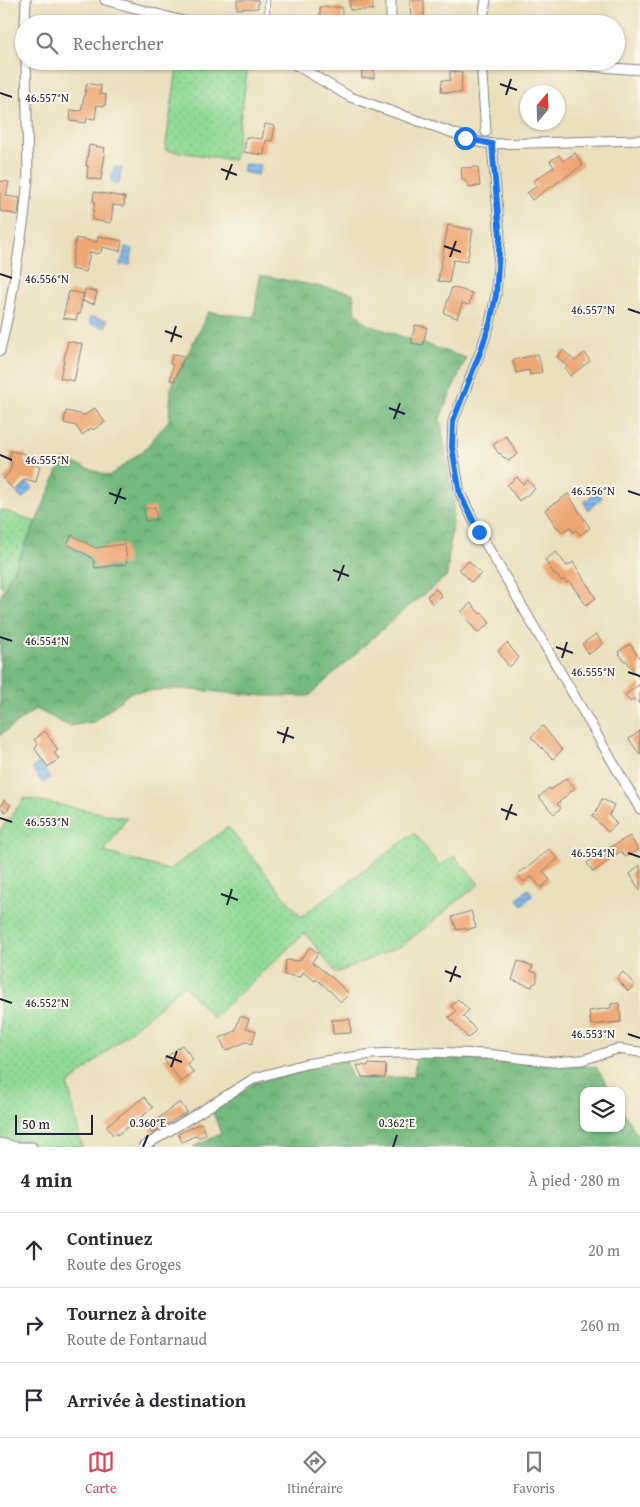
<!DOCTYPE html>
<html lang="fr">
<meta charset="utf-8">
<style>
:root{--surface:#fff;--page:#f2f2f3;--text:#2b2b33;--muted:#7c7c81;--line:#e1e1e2;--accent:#d1495b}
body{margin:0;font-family:"Gentium Book Plus",serif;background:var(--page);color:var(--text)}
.controls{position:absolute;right:15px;bottom:15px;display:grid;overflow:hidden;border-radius:10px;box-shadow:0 1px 4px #0004}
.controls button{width:45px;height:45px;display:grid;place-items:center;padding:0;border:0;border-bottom:1px solid var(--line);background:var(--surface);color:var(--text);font:25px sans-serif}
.compass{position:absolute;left:520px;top:85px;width:45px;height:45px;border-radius:50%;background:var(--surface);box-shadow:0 1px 4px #0004;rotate:19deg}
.scale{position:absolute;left:15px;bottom:12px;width:78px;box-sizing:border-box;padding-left:5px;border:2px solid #22223b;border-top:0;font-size:14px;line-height:18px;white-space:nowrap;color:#22223b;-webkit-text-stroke:4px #fbf7ec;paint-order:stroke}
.stop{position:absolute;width:15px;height:15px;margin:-11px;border:4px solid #1a73e8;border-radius:50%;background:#fff}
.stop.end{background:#1a73e8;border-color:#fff;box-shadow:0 1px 5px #0008}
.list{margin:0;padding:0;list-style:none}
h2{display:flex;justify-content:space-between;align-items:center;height:65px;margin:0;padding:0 20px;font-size:21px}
h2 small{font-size:16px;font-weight:400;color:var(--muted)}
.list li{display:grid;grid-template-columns:32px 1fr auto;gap:15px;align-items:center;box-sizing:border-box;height:75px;padding:0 20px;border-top:1px solid var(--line)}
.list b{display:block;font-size:19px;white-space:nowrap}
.list p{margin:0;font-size:16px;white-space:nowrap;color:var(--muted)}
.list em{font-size:16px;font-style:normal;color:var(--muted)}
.icon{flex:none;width:28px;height:28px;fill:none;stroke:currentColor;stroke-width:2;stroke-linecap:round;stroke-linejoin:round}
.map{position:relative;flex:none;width:640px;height:1147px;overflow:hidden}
.search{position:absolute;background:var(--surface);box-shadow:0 1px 4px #0004;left:15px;right:15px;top:15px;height:55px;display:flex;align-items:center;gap:12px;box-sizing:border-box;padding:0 18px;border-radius:28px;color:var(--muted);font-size:19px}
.sheet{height:290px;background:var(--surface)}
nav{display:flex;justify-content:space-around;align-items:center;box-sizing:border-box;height:70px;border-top:1px solid var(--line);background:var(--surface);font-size:14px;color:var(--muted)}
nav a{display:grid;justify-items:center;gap:2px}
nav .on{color:var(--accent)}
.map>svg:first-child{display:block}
.green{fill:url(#green-dots);stroke:#597e68}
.forest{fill:url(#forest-crowns);stroke:#4b6e5d}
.water{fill:url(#water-rules);stroke:#506e95}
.building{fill:#eea773}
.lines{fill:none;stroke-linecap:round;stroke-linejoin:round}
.service-casing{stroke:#86817c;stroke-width:6}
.minor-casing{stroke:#86817c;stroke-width:11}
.service{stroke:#fff;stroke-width:4.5}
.minor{stroke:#fff;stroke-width:9}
.route{stroke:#1a73e8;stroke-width:6}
.ticks{fill:none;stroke:#22223b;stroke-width:2}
.ticks-label{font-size:12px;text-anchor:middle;fill:#22223b;stroke:#fbf7ec;stroke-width:4;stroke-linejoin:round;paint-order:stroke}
</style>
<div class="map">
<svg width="640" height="1147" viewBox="0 0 640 1147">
<defs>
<pattern id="green-dots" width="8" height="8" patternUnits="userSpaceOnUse" patternTransform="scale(1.25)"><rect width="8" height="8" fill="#90da96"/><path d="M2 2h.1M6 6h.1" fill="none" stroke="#7cbb82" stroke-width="1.8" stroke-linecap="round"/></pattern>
<pattern id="forest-crowns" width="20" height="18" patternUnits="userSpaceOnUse" patternTransform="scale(1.25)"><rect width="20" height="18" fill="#74ba7f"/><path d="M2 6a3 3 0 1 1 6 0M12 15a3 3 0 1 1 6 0" fill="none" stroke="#5f9769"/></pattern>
<pattern id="water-rules" width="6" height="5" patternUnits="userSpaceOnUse" patternTransform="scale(1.25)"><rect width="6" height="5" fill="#7db9ef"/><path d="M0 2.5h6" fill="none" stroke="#6696c3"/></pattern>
</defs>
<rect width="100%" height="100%" fill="#fbf7ec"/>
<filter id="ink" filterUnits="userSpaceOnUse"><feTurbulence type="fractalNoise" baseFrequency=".02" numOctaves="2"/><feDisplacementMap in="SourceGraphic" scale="10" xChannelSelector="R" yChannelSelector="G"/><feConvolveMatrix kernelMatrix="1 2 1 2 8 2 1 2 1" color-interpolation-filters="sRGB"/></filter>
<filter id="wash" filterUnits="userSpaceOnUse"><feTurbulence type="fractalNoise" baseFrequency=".0096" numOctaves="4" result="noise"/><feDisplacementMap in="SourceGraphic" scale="20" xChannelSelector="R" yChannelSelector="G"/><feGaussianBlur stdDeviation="1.12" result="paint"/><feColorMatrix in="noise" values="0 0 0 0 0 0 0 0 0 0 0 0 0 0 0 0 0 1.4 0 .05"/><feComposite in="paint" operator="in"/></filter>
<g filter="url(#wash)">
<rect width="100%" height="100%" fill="#eae0bd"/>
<g class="green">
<polygon points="178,61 249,61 234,160 165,150"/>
<polygon points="0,509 36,522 5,587 0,585"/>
<polygon points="25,798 127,818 104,852 169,870 228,827 301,917 414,833 440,866 454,856 479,884 403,945 336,973 305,933 213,1018 184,985 68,1085 82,1147 0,1147 0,830"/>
</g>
<g class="forest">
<polygon points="260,275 353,293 356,312 366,324 466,358 440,418 454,502 447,576 398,615 309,696 265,696 181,689 131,692 94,722 69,726 36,709 0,735 0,597 36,522 63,459 109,476 145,449 169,420 171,388 208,312 254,317"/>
<polygon points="416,1055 596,1067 611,1091 584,1091 584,1128 621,1128 621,1108 640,1139 640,1147 193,1147 221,1134 213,1112 253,1083 346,1060 352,1078 414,1077"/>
</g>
<g class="water">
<polygon points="244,164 260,165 260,170 259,170 258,175 242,172"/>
<polygon points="114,167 122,168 119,183 116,182 115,184 113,183 111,181"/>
<polygon points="125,247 133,249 130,265 124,264 121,266 119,263 122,261"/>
<polygon points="92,317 107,320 105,327 91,324 89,319"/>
<polygon points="27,483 33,488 22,499 17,494"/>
<polygon points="598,492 602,498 588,510 584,502"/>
<polygon points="39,763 50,778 43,783 32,768"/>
<polygon points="528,889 533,895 522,905 517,899"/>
</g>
<g id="blocks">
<g class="building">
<polygon points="237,0 258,0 258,8 237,9"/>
<rect x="350" y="0" width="23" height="10"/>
<polygon points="410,0 424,0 424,24 411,24"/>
<polygon points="320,7 342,7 342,24 336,24 332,19 328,24 320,22"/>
<polygon points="361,61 374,61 374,78 362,78"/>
<polygon points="450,71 462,72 461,93 441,92 442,80 450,81"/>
<polygon points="87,83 101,86 100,94 106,95 105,106 97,105 95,119 87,118 86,123 70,121 71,110 81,111"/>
<polygon points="265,124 275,126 272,141 266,140 264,155 244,152 246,137 262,139"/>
<polygon points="89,145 105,148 104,153 105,154 101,180 87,178 88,166 86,166"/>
<polygon points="575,153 583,165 532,200 527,193 537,186 533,181 554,167 550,161 559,155 563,161"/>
<polygon points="478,167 480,186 468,187 468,183 462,179 461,168"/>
<polygon points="0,181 9,182 6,196 20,198 18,215 0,211"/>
<polygon points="94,192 125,197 124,206 113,205 111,223 92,220 95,201 93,201"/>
<polygon points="448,225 473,230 467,262 453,260 449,283 438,281"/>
<polygon points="98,236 122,241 120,251 102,247 101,252 98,254 90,252 86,272 71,269 76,238 97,242"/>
<polygon points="452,287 472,293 469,305 462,303 457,318 444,313"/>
<polygon points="85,289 97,292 94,304 82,301 80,314 78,314 76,320 63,318 69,291 84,294 82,301"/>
<polygon points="415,325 427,327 423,345 411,343"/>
<polygon points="68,341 82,344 74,381 60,378"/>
<polygon points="563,350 575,361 585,353 590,361 570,376 565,368 567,366 557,357"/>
<polygon points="173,354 185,356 174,381 170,380 173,365 170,364"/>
<polygon points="538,354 542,372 530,375 529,370 516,373 513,360"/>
<polygon points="95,408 105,422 93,430 92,428 82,435 76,426 64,423 66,411 85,415"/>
<polygon points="506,436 518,454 508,461 505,457 504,458 500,453 499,454 493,445"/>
<polygon points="11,451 26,454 24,462 40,466 36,482 25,479 14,490 3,479 10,471 12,462 9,461"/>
<polygon points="517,477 523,484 528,480 535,489 519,501 507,485"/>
<polygon points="568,494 590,528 580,535 576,530 573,532 570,527 562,532 558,527 557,528 545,510"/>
<polygon points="155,507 157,519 145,521 144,509"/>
<polygon points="72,535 95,548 125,544 127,564 95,568 94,561 89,556 67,544"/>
<polygon points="556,552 567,566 573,562 596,598 586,605 569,581 567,583 564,579 561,581 556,574 555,575 545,560"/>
<polygon points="469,561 481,574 471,582 459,569"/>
<polygon points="436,589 442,596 432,604 427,596"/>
<polygon points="471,603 480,614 482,613 490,623 478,633 461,612"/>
<polygon points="596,634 603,644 589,654 582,644"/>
<polygon points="507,643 519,658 509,667 498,651"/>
<polygon points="630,644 640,659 640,680 626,660 624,661 618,652"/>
<polygon points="640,684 640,705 635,698 630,702 625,695"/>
<polygon points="543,726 562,750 553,759 531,737"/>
<polygon points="45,731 58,750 54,753 59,759 48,767 35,749 38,744 34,740"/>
<polygon points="640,731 640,755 629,739"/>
<polygon points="566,778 575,788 557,804 561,808 554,814 539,797 549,788 551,790"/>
<polygon points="602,799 614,805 609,816 617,824 608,832 592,816 596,812"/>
<polygon points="4,800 11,805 6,812 0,807"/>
<polygon points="630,836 638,850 625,857 621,851 593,872 587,863 602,852"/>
<polygon points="549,849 558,859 543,871 550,880 541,888 531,876 524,882 517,874 524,869 525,870"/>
<polygon points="640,865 640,891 630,874"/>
<polygon points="471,911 476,927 466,930 465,928 457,930 452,917"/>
<polygon points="310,947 318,953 312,962 335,980 349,994 341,1002 325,986 316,979 315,981 303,972 301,977 284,975 286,960 299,961"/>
<polygon points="518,961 533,966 531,971 537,973 537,982 533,984 532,987 512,980"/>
<polygon points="623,972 635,985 628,991 617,978"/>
<polygon points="458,999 469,1010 463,1016 476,1030 468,1038 449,1017 456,1011 451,1006"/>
<polygon points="619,1003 621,1022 591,1025 589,1011 611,1008 611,1004"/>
<polygon points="240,1016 249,1019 246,1028 256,1031 252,1044 246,1042 226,1051 220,1038 235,1031"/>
<polygon points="350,1019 351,1033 333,1034 332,1020"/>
<polygon points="182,1045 193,1059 187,1064 194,1073 181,1082 164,1059"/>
<polygon points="368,1064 386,1065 385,1078 362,1077 357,1065 368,1066"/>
<polygon points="144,1097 153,1108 117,1135 116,1133 113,1135 106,1126"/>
<polygon points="180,1102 187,1112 152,1134 149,1130 159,1124 156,1120"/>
<polygon points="201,1123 206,1134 198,1138 197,1135 182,1142 178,1134"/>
</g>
</g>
</g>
<g filter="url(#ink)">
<use href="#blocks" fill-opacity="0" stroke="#86817c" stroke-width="1"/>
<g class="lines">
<g class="service-casing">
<polyline id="service" points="267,0 267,24"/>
</g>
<g class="minor-casing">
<g id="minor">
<polyline points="105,0 194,24"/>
<polyline points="391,0 391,24"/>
<polyline points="25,24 26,0"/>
<polyline points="482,24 486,0"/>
<polyline points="289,61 350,97 479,142 492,144 640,140"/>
<polyline points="481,61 486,132"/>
<polyline points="522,61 640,70"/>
<polyline points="492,144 500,237 496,295 490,323 481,350 453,421 452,447 460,493 479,532 640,809"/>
<polyline points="0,351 10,306 24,218 28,178 26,61"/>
<polyline points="0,1143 17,1147 32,1147"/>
<polyline points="143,1147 255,1078 305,1064 372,1054 427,1052 486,1054 552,1062 582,1060 617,1049 640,1052"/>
</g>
</g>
<use href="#service" class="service"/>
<use href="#minor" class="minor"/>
</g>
</g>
<g class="lines" filter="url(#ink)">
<polyline class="route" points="465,138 492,144 500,237 496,295 490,323 481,350 453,421 452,447 460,494 479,532"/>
</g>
<path class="ticks" d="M 500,84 L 517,90M 0,93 L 12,97M 506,95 L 511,79M 221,169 L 237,175M 226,180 L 232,164M 444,246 L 461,252M 450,257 L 456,241M 0,274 L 12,278M 628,309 L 640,313M 165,331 L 182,337M 171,342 L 176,326M 389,408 L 405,414M 394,419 L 400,403M 0,455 L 12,460M 628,491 L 640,495M 109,493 L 126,499M 115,504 L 121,488M 333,570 L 349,576M 338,581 L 344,565M 0,637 L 12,641M 556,647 L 573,653M 562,658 L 567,642M 628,672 L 640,676M 277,732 L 294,738M 283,743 L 288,727M 501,809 L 517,815M 0,818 L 12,822M 506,820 L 512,804M 628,853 L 640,857M 221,894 L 238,900M 227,905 L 232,889M 445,971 L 461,977M 450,982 L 456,966M 0,999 L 12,1003M 628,1034 L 640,1038M 166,1056 L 182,1062M 171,1067 L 177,1051M 143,1147 L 148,1135M 393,1147 L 397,1135"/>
<g class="ticks-label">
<text x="47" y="102">46.557°N</text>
<text x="47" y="283">46.556°N</text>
<text x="593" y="314">46.557°N</text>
<text x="47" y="464">46.555°N</text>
<text x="593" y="495">46.556°N</text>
<text x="47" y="645">46.554°N</text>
<text x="593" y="676">46.555°N</text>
<text x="47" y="826">46.553°N</text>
<text x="593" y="857">46.554°N</text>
<text x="47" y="1007">46.552°N</text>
<text x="593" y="1038">46.553°N</text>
<text x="148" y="1127">0.360°E</text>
<text x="397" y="1127">0.362°E</text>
</g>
</svg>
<div class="controls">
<button><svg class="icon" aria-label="layers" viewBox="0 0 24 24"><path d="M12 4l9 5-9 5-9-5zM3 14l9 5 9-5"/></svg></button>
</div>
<svg class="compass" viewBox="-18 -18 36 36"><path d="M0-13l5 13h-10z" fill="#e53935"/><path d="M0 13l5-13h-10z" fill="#7c7c81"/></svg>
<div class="scale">50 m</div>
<div class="stop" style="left:465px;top:138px"></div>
<div class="stop end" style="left:479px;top:532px"></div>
<div class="search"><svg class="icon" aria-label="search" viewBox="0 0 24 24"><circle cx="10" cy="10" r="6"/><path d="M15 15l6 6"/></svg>Rechercher</div>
</div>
<section class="sheet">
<h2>4 min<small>À pied · 280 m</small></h2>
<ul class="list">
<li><svg class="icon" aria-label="ahead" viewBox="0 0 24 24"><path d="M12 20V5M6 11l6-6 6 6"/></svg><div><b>Continuez</b><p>Route des Groges</p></div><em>20 m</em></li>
<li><svg class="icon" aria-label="right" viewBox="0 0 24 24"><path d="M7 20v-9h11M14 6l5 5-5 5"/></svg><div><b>Tournez à droite</b><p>Route de Fontarnaud</p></div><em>260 m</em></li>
<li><svg class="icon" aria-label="arrive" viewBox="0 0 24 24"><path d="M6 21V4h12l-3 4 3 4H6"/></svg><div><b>Arrivée à destination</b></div></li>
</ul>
</section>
<nav>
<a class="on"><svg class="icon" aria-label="map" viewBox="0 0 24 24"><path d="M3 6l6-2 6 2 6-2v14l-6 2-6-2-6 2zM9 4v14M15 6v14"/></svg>Carte</a>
<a><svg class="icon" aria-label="directions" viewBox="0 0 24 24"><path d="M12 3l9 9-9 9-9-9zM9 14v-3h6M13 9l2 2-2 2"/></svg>Itinéraire</a>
<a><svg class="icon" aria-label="saved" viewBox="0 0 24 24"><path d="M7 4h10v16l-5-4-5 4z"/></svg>Favoris</a>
</nav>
